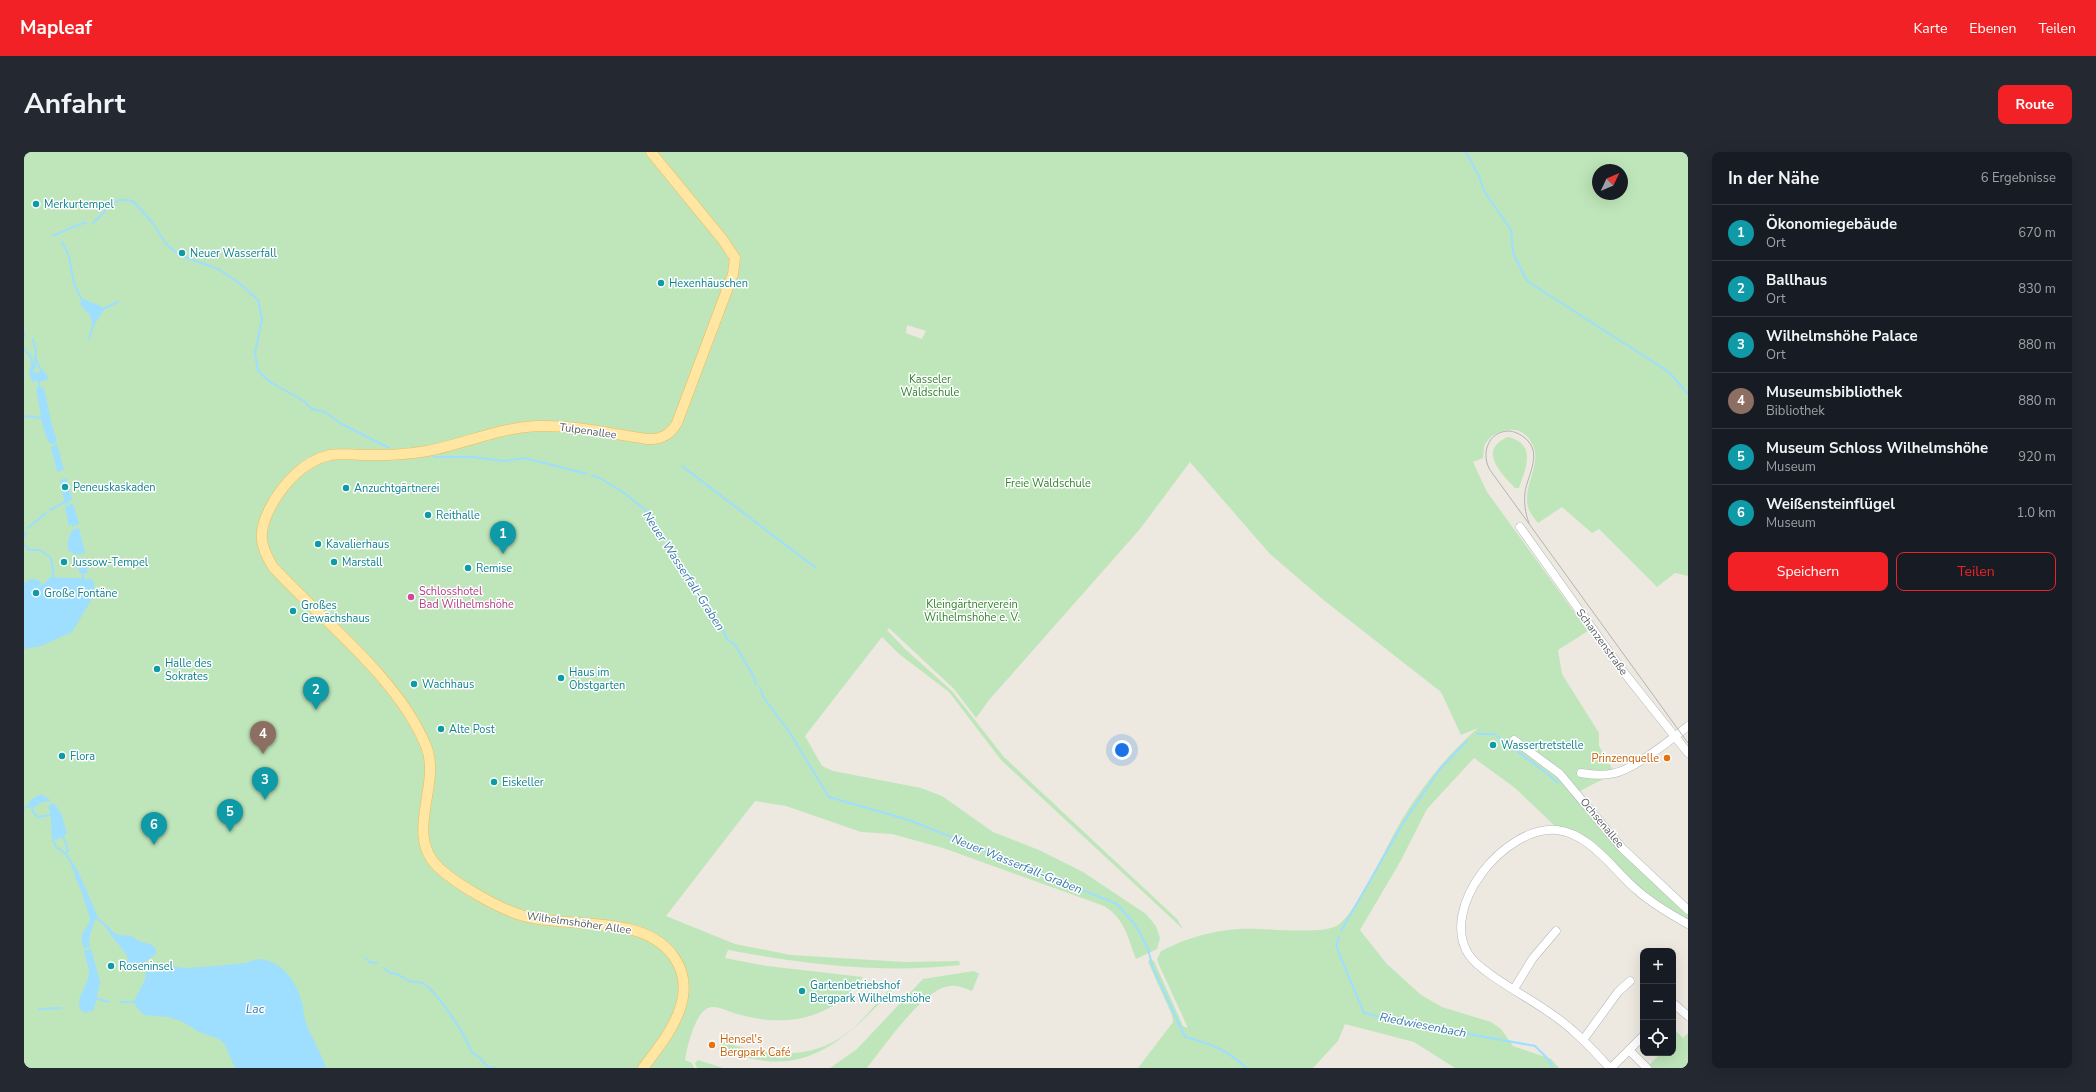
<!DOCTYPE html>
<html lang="de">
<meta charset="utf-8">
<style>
:root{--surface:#171b24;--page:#242831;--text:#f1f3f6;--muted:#9ea1a6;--line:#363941;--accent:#f12125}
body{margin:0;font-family:"Nunito Sans",sans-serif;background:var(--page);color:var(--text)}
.controls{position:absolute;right:12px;bottom:12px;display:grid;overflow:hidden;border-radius:8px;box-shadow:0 4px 16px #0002}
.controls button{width:36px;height:36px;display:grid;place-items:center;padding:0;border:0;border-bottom:1px solid var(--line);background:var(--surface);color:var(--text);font:20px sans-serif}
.compass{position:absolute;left:1568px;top:12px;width:36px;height:36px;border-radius:50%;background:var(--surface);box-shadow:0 4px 16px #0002;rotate:46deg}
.you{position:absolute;left:1098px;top:598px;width:14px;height:14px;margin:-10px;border:3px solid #fff;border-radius:50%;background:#1a73e8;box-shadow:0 0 0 6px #1a73e833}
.badge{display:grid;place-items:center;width:26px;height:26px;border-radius:50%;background:var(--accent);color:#fff;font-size:13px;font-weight:700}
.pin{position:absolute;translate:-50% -33px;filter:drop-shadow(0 1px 2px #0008)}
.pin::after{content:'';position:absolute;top:21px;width:14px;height:12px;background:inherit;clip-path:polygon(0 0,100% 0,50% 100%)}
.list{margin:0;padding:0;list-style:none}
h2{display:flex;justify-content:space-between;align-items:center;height:52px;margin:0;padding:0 16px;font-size:17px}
h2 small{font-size:13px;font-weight:400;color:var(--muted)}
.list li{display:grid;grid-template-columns:26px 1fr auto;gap:12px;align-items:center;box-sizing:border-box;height:56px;padding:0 16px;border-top:1px solid var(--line)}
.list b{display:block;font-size:15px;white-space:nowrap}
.list p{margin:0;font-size:13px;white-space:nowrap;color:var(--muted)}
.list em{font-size:13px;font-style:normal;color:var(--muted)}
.actions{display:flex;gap:8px;padding:12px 16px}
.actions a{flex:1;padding:9px 0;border:1px solid var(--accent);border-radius:8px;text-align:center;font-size:14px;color:var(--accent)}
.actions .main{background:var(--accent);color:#fff}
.icon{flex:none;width:22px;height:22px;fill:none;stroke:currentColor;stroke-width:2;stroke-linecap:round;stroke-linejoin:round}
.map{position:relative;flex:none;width:1664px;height:916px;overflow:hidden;border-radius:8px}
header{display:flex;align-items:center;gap:24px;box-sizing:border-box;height:56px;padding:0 20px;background:var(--accent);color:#fff}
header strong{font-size:19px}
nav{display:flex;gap:22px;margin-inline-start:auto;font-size:14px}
.intro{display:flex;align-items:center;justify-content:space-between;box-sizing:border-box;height:96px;padding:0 24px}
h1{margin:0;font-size:28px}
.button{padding:10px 18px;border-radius:8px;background:var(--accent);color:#fff;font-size:14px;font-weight:700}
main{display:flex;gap:24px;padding:0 24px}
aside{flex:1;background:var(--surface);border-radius:8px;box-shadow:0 4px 16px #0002}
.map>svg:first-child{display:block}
.green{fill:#bfe6ba;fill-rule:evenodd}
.water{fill:#9edeff}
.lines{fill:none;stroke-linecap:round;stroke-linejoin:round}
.stream{stroke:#9edeff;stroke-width:2}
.minor-casing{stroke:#b3b7bc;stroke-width:9}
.major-casing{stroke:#f8b84e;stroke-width:11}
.minor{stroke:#fff;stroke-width:8}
.major{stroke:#ffe7a3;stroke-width:10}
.tram{stroke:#b2b3b3;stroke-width:1}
.culture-dot{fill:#0f9aa8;stroke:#fff;stroke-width:1.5}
.hotel-dot{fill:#d1479c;stroke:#fff;stroke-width:1.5}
.food-dot{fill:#e8710a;stroke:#fff;stroke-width:1.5}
.labels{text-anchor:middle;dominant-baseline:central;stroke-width:3;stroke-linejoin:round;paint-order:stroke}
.culture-label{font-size:11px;fill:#0d838f;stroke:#fff;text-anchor:start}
.park-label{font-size:11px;fill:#33832f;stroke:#fff}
.street-label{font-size:11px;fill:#595e62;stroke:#fff}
.hotel-label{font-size:11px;fill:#b23c85;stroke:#fff;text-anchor:start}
.food-label{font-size:11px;fill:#c56008;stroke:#fff;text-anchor:end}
.water-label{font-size:12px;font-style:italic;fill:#357aad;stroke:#fff}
</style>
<header>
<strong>Mapleaf</strong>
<nav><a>Karte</a><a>Ebenen</a><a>Teilen</a></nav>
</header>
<div class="intro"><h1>Anfahrt</h1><a class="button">Route</a></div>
<main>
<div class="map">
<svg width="1664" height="916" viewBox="0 0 1664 916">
<rect width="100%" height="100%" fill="#ede9e0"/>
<g class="green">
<path d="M 0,0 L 1664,0 L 1664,424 L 1651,421 L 1633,435 L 1575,377 L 1568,381 L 1538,355 L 1514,371 C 1511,367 1507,363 1505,358 C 1496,333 1522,311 1506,288 C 1496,272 1471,276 1462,291 C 1459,294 1460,301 1459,306 L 1449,310 L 1463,340 L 1564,479 L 1534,498 L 1538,522 L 1575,581 L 1575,594 L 1591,621 L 1552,641 L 1664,760 L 1664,769 L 1614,737 L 1571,696 L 1534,677 L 1491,636 L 1450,606 L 1403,657 L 1376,710 L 1336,778 L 1362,811 L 1397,843 L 1418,855 L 1467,870 L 1477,877 L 1489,894 L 1527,907 L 1535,916 L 1431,916 L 1390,890 L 1321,872 L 1314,889 L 1289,916 L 1114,916 L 1149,870 L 1148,863 L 1124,810 L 1126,807 L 1130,809 L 1159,874 L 1164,876 L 1135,813 L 1133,807 L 1137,799 C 1163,786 1186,779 1215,777 C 1237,775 1297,784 1314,773 C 1332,762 1364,691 1377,669 C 1398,634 1423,603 1454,576 L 1437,583 L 1417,540 L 1302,450 L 1246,402 L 1166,310 L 1116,377 L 965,548 L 952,566 L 930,537 L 865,476 L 863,478 L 880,496 L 928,539 L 980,605 L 1153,767 L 1159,777 L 977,608 L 925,540 L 875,502 L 858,485 L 781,584 L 798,614 L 809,619 L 897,636 L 918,644 L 969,680 L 1015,698 L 1059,720 L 1122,762 L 1132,774 L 1136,786 L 1133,797 L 1112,807 C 1103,784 1101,767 1080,754 L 919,696 L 868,682 L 837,680 L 762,654 L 731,649 L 642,764 L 711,792 L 767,803 L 881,810 L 935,809 L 936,813 C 858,822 780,812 704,798 L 701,806 L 743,814 L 839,825 C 807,868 764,876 713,862 C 705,860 692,852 684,856 C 671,861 663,895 661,908 L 668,911 L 670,916 L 0,916 ZM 1574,18 L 1598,18 L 1598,42 L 1574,42 ZM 883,173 L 902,179 L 898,187 L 882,181 Z"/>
<path d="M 1484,285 C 1513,292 1502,316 1495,336 L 1491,336 C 1477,321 1453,298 1484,285 Z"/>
<path d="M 950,819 L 955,822 L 948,839 C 942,837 934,833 927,834 C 901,834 859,896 843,916 L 806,916 L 833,897 L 899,827 Z"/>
<path d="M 866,837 L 868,839 C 833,874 797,915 742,909 C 725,907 710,902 694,897 L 698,890 C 741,903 785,910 823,881 C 839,869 852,851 866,837 Z"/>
<polygon points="1649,876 1659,886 1664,881 1664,916 1628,916 1625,913 1637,901 1649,901"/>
<polygon points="674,908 699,916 673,916 671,911"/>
</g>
<g class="water">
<polygon points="60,147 81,156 69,175 66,163 56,152"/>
<polygon points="7,213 10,213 12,215 9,219 10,221 16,220 15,213 24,225 23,228 14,230 12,227 9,231 5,221"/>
<polygon points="12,235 20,236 28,274 33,288 30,292 25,291 19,276"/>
<polygon points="33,292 40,318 33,320 27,295"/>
<polygon points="42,326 48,347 41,353 36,328"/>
<polygon points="49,351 55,372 48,375 48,372 45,374 41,355"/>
<polygon points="55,376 61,401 52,403 44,398 44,388 48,378"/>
<polygon points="54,406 61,406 64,421 55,421"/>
<polygon points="26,425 67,427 70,431 71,442 48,480 17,494 0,497 0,431 7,427 15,428 18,433 20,432"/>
<polygon points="17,642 28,649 18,650 11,655 7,656 5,649"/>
<path d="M 30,651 L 37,661 L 43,681 L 39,685 L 29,688 C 26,683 29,662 24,654 Z"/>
<path d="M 53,717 L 73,763 C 70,773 63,784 66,795 L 60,796 C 53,778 64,780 66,766 L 57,738 L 51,725 Z"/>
<path d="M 83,773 L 90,781 L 96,783 L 107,784 L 115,789 L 128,793 L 132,797 L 132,802 C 123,809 114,816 102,812 L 104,806 C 99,795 86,785 82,775 Z"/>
<path d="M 67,797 L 76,830 L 70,858 L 61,861 L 56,857 C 52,842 65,834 65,820 C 65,814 61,806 60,798 Z"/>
<path d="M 234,807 C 257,808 271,828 277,847 C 280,855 279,864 282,871 C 288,887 297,900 302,916 L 211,916 L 201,893 L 195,887 L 175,880 L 159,870 L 145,865 L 120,863 L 113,856 L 110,849 L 121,828 L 122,821 L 131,816 L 147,814 L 160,816 L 192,814 L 221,811 Z"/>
</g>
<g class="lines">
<g class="stream">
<polyline points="1442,0 1455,24 1460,39 1487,78 1489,101 1503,129 1645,220 1664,242"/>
<polyline points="69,71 86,54 95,48 104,48 110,50 128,70 142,92 155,103 194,117 214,130 234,148 238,167 231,201 234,219 246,230 280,249 288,257 301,260 316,271 365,296"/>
<path d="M 29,83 C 41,81 49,72 62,71"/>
<polyline points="38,90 44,102"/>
<polyline points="45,104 50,132 59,150"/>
<polyline points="81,156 94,150"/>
<polyline points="0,180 0,185"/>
<polyline points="9,187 12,200 10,215"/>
<polyline points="65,187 69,173"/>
<polyline points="0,197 7,205 9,215"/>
<polyline points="12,207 15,216"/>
<polyline points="14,228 16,237"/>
<polyline points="0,264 19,266"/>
<polyline points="410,305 449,305 480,309 501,306 563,322"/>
<polyline points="658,314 792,416"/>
<polyline points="568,324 574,325 599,340 625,361 675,442 682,449 692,468 698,474 702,486 711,493 730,525 732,533"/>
<polyline points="26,358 41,350"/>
<polyline points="4,376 22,361"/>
<polyline points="0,385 2,380"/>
<polyline points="0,392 5,398 16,398 27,406 30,427"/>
<polyline points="59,418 59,428"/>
<path d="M 736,536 L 740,546 L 764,578 L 805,645 L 885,668 L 1093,752 L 1112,774 L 1124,797 L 1129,816 L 1161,885 C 1185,891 1204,898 1222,916"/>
<polyline points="1453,582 1470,582 1525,623 1534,631"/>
<polyline points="7,654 9,660 14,665 27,663"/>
<polyline points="0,656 8,652"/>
<polyline points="39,684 44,698 42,702 53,719"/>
<polyline points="29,688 32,695 42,702"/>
<polyline points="48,713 53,724"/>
<polyline points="72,765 84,776"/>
<polyline points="1317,779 1379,671 1416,617 1443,589"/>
<polyline points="1315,785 1312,792 1314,799 1340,861 1367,868 1511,894 1524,907 1529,916"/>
<polyline points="342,806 345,810 353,811"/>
<polyline points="117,810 123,822"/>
<path d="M 360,816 L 366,821 C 374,821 378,825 385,829 C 389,831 395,829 400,832 C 415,842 442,884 448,901 L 455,905 L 464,915 L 471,916"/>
<polyline points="70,846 85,850"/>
<polyline points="97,850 113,850"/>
<polyline points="15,857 37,856"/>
</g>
<g class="minor-casing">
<g id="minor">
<polyline points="1496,375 1598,518 1664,601"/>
<polyline points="1490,588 1536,622 1597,695 1664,758"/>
<path d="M 1557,621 C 1568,623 1580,624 1591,621 C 1610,617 1648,587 1664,574"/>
<polyline points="1490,837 1509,806 1532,779"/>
<polyline points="1649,851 1664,864"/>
<polyline points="1559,888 1594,840 1606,829"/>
<polyline points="1605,898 1623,916"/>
<path d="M 1586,916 C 1567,896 1549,876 1526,861 C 1506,846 1458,822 1445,803 C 1414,756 1481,673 1533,678 C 1567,682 1589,718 1614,739 C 1629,752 1646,762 1664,772"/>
<polyline points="1587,916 1619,884"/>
</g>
</g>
<g class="major-casing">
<path id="major" d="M 619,916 C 642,886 677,844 650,805 C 620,762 549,776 503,765 C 477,758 435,734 415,716 C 379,682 418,633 402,594 C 375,527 298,468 249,415 C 235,392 234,380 246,356 C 258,333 279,309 306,303 C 317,301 330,303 342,303 C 363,303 382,303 403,299 C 440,292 476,275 515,274 C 550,273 588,282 623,287 C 637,288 646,283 653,271 L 709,122 L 711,106 L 699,88 L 627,0"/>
</g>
<use href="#minor" class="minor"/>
<use href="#major" class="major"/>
<path class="tram" d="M 1505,371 C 1501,361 1500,351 1501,340 C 1504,322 1519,301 1501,286 C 1496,282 1490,279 1484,279 C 1463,280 1457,303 1466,318 L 1664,591"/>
</g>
<g class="culture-dot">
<circle cx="12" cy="52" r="4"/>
<circle cx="158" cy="101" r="4"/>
<circle cx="637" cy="131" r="4"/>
<circle cx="41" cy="335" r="4"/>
<circle cx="322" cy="336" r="4"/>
<circle cx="404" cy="363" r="4"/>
<circle cx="294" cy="392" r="4"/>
<circle cx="40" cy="410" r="4"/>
<circle cx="310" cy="410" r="4"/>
<circle cx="444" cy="416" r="4"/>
<circle cx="12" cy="441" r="4"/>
<circle cx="269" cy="459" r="4"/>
<circle cx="133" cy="517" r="4"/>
<circle cx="537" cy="526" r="4"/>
<circle cx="390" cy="532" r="4"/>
<circle cx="417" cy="577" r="4"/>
<circle cx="1469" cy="593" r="4"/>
<circle cx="38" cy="604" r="4"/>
<circle cx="470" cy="630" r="4"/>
<circle cx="87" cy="814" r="4"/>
<circle cx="778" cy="839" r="4"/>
</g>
<circle class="hotel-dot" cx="387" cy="445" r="4"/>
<g class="food-dot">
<circle cx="1643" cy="606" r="4"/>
<circle cx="688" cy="893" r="4"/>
</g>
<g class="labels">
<g class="culture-label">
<text x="20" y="52">Merkurtempel</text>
<text x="166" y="101">Neuer Wasserfall</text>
<text x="645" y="131">Hexenhäuschen</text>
<text x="49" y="335">Peneuskaskaden</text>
<text x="330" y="336">Anzuchtgärtnerei</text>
<text x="412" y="363">Reithalle</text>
<text x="302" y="392">Kavalierhaus</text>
<text x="48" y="410">Jussow-Tempel</text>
<text x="318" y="410">Marstall</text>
<text x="452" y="416">Remise</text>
<text x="20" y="441">Große Fontäne</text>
<text x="277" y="453">Großes<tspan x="277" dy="13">Gewächshaus</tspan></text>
<text x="141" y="511">Halle des<tspan x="141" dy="13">Sokrates</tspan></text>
<text x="545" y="520">Haus im<tspan x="545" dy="13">Obstgarten</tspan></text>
<text x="398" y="532">Wachhaus</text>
<text x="425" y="577">Alte Post</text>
<text x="1477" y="593">Wassertretstelle</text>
<text x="46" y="604">Flora</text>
<text x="478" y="630">Eiskeller</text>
<text x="95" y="814">Roseninsel</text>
<text x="786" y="833">Gartenbetriebshof<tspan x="786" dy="13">Bergpark Wilhelmshöhe</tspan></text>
</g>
<g class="park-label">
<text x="906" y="227">Kasseler<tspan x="906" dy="13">Waldschule</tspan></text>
<text x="1024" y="331">Freie Waldschule</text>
<text x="948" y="452">Kleingärtnerverein<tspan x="948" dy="13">Wilhelmshöhe e. V.</tspan></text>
</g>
<g class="street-label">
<text transform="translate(564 279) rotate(8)">Tulpenallee</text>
<text transform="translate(1578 490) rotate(54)">Schanzenstraße</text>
<text transform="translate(1578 671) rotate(50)">Ochsenallee</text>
<text transform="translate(555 771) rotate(8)">Wilhelmshöher Allee</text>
</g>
<g class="hotel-label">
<text x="395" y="439">Schlosshotel<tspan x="395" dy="13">Bad Wilhelmshöhe</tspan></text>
</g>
<g class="food-label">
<text x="1635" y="606">Prinzenquelle</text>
<text x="696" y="887" text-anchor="start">Hensel's<tspan x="696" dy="13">Bergpark Café</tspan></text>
</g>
<g class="water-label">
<text transform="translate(660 419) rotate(57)">Neuer Wasserfall-Graben</text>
<text transform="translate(993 712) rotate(22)">Neuer Wasserfall-Graben</text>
<text x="231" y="857">Lac</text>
<text transform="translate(1399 873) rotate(11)">Riedwiesenbach</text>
</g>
</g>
</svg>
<div class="controls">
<button>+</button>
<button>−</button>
<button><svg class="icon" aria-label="locate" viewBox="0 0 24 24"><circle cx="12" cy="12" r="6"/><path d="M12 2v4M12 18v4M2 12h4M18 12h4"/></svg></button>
</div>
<svg class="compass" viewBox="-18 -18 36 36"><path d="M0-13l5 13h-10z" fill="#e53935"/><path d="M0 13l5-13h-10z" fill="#9ea1a6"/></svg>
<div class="you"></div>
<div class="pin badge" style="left:479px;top:402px;background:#0f9aa8">1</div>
<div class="pin badge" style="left:292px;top:558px;background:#0f9aa8">2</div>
<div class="pin badge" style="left:241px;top:648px;background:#0f9aa8">3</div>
<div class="pin badge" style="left:239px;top:602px;background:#8d6e63">4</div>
<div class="pin badge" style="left:206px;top:680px;background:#0f9aa8">5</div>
<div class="pin badge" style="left:130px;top:693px;background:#0f9aa8">6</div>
</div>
<aside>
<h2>In der Nähe<small>6 Ergebnisse</small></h2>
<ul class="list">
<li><span class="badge" style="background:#0f9aa8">1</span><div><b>Ökonomiegebäude</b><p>Ort</p></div><em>670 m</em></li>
<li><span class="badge" style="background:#0f9aa8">2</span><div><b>Ballhaus</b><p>Ort</p></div><em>830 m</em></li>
<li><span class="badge" style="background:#0f9aa8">3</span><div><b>Wilhelmshöhe Palace</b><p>Ort</p></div><em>880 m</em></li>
<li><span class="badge" style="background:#8d6e63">4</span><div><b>Museumsbibliothek</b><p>Bibliothek</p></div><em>880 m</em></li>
<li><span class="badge" style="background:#0f9aa8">5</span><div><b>Museum Schloss Wilhelmshöhe</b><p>Museum</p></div><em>920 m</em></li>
<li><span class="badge" style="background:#0f9aa8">6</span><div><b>Weißensteinflügel</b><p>Museum</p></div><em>1.0 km</em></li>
</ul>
<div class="actions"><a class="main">Speichern</a><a>Teilen</a></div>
</aside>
</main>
